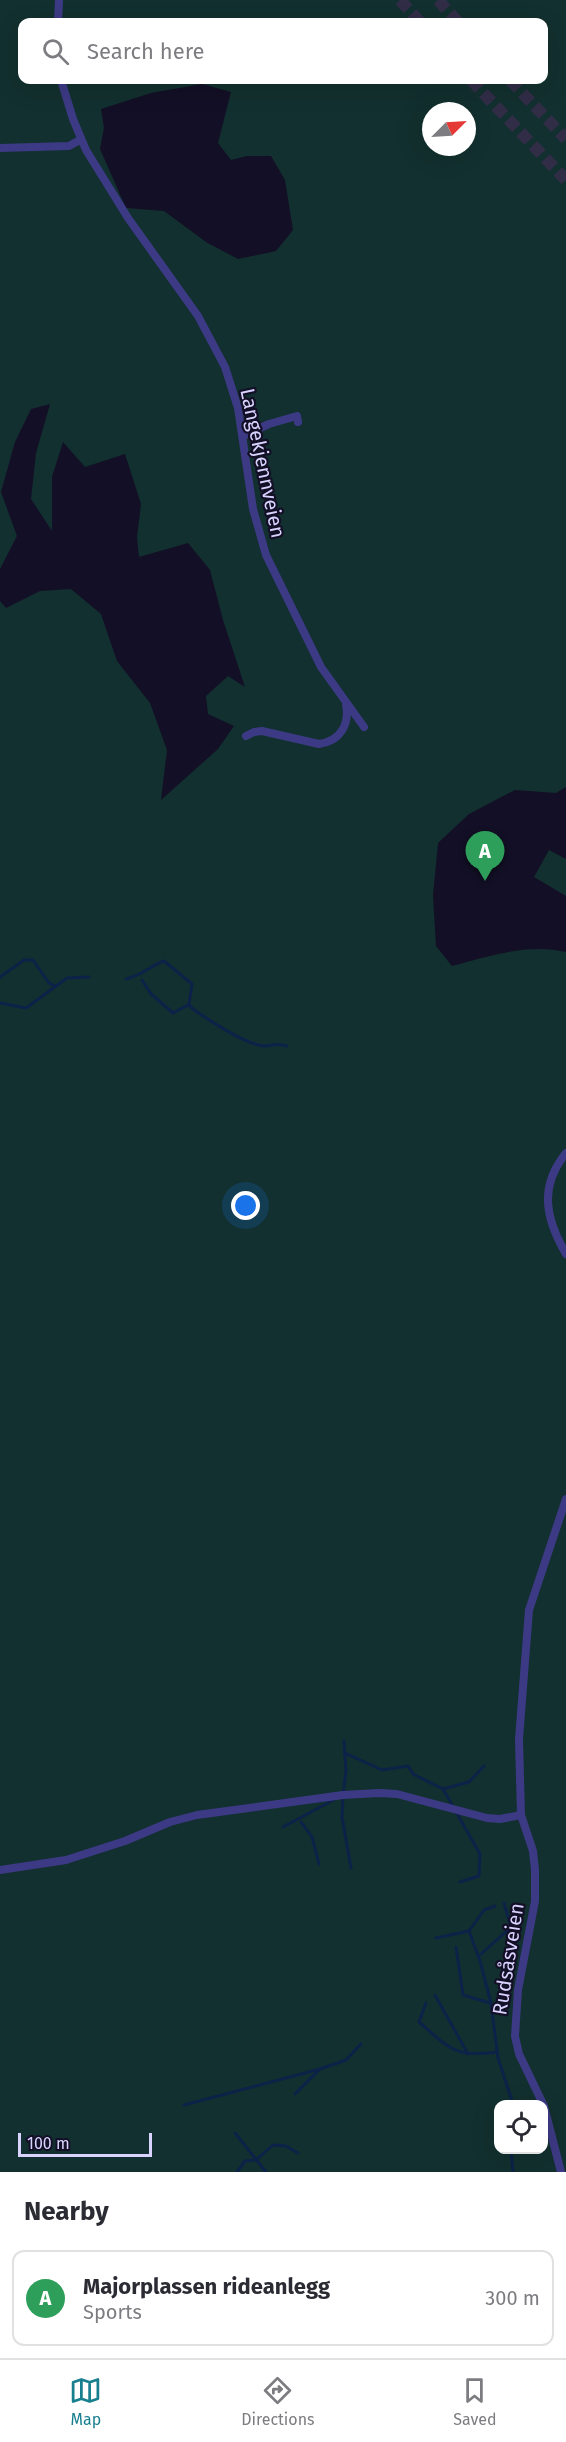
<!DOCTYPE html>
<meta charset="utf-8">
<style>
:root{--surface:#fff;--page:#f2f2f3;--text:#2b2b33;--muted:#7c7c81;--line:#e1e1e2;--accent:#187f8f}
body{margin:0;font-family:"Fira Sans",sans-serif;background:var(--page);color:var(--text)}
.controls{position:absolute;right:18px;bottom:18px;display:grid;overflow:hidden;border-radius:12px;box-shadow:0 6px 24px #0002}
.controls button{width:54px;height:54px;display:grid;place-items:center;padding:0;border:0;border-bottom:2px solid var(--line);background:var(--surface);color:var(--text);font:30px sans-serif}
.compass{position:absolute;left:422px;top:102px;width:54px;height:54px;border-radius:50%;background:var(--surface);box-shadow:0 6px 24px #0002;rotate:66deg}
.scale{position:absolute;left:18px;bottom:15px;width:134px;box-sizing:border-box;padding-left:6px;border:3px solid #d9d4ff;border-top:0;font-size:16px;line-height:21px;white-space:nowrap;color:#d9d4ff;-webkit-text-stroke:4px #130f26;paint-order:stroke}
.you{position:absolute;left:246px;top:1206px;width:21px;height:21px;margin:-15px;border:4px solid #fff;border-radius:50%;background:#1a73e8;box-shadow:0 0 0 9px #1a73e833}
.badge{display:grid;place-items:center;width:39px;height:39px;border-radius:50%;background:var(--accent);color:#fff;font-size:20px;font-weight:700}
.pin{position:absolute;translate:-50% -50px;filter:drop-shadow(0 2px 3px #0008)}
.pin::after{content:'';position:absolute;top:32px;width:21px;height:18px;background:inherit;clip-path:polygon(0 0,100% 0,50% 100%)}
.list{margin:0;padding:0;list-style:none}
h2{display:flex;justify-content:space-between;align-items:center;height:78px;margin:0;padding:0 24px;font-size:26px}
h2 small{font-size:20px;font-weight:400;color:var(--muted)}
.list li{display:grid;grid-template-columns:39px 1fr auto;gap:18px;align-items:center;box-sizing:border-box;height:96px;margin:0 12px 12px;padding:0 12px;border:2px solid var(--line);border-radius:12px}
.list b{display:block;font-size:22px;white-space:nowrap}
.list p{margin:0;font-size:20px;white-space:nowrap;color:var(--muted)}
.list em{font-size:20px;font-style:normal;color:var(--muted)}
.icon{flex:none;width:33px;height:33px;fill:none;stroke:currentColor;stroke-width:2;stroke-linecap:round;stroke-linejoin:round}
.map{position:relative;flex:none;width:566px;height:2172px;overflow:hidden}
.search{position:absolute;background:var(--surface);box-shadow:0 6px 24px #0002;left:18px;right:18px;top:18px;height:66px;display:flex;align-items:center;gap:15px;box-sizing:border-box;padding:0 21px;border-radius:12px;color:var(--muted);font-size:22px}
.sheet{height:186px;background:var(--surface)}
nav{display:flex;justify-content:space-around;align-items:center;box-sizing:border-box;height:84px;border-top:2px solid var(--line);background:var(--surface);font-size:16px;color:var(--muted)}
nav a{display:grid;justify-items:center;gap:3px}
nav .on{color:var(--accent)}
.map>svg:first-child{display:block}
.green{fill:#12302f;fill-rule:evenodd}
.lines{fill:none;stroke-linecap:round;stroke-linejoin:round}
.stream{stroke:#0c2248;stroke-width:3}
.trunk-tunnel{stroke:#312d47;stroke-width:12;stroke-dasharray:12 6;stroke-linecap:butt}
.minor{stroke:#3d3a85;stroke-width:8}
.labels{text-anchor:middle;dominant-baseline:central;stroke-width:4.5;stroke-linejoin:round;paint-order:stroke}
.street-label{font-size:20px;fill:#d9d4ff;stroke:#130f26}
</style>
<div class="map">
<svg width="566" height="2172" viewBox="0 0 566 2172">
<rect width="100%" height="100%" fill="#130f26"/>
<g class="green">
<path d="M 0,0 L 566,0 L 566,787 L 556,793 L 515,790 L 469,814 L 438,843 L 433,895 L 436,946 L 452,966 C 488,956 529,943 566,952 L 566,2172 L 0,2172 L 0,601 L 6,608 L 40,591 L 71,589 L 101,614 L 117,661 L 150,703 L 167,750 L 161,800 L 218,749 L 234,726 L 208,714 L 206,696 L 228,676 L 245,687 L 223,620 L 210,570 L 188,543 L 139,557 L 137,537 L 141,504 L 125,454 L 85,467 L 63,442 L 52,477 L 52,531 L 31,499 L 36,453 L 50,404 L 31,409 L 15,442 L 1,492 L 17,536 L 0,569 ZM 22,22 L 544,22 L 544,80 L 22,80 ZM 202,84 L 231,92 L 218,143 L 231,160 L 247,156 L 271,156 L 285,180 L 293,230 L 276,251 L 238,259 L 206,242 L 164,211 L 126,208 L 100,149 L 104,128 L 101,109 L 151,93 ZM 431,111 L 467,111 L 467,147 L 431,147 ZM 498,2104 L 544,2104 L 544,2150 L 498,2150 Z"/>
<polygon points="549,850 566,859 566,896 534,877"/>
</g>
<g class="lines">
<g class="stream">
<polyline points="0,977 24,960 33,960 49,983 55,986"/>
<path d="M 126,979 C 141,976 150,966 164,961 L 192,984 L 189,1004"/>
<path d="M 142,980 L 151,994 L 173,1013 L 188,1005 C 203,1017 246,1045 264,1046 C 274,1046 275,1042 287,1046"/>
<polyline points="0,1003 26,1008 67,978 89,977"/>
<polyline points="345,1753 382,1770 408,1766 413,1774 443,1789 480,1854 479,1876 460,1882"/>
<polyline points="443,1789 469,1782 484,1766"/>
<polyline points="343,1795 346,1771 344,1741"/>
<polyline points="343,1796 342,1817 351,1868"/>
<polyline points="301,1822 312,1837 319,1864"/>
<polyline points="283,1827 337,1798"/>
<polyline points="469,1931 480,1961 491,2003 498,2058 513,2104"/>
<polyline points="469,1931 484,1910 495,1906"/>
<polyline points="436,1938 469,1931"/>
<polyline points="456,1947 463,1995 490,2003"/>
<polyline points="480,1955 511,1927 504,1903"/>
<polyline points="435,1995 468,2054"/>
<path d="M 426,2003 L 419,2022 C 449,2048 455,2058 497,2052"/>
<polyline points="295,2094 319,2070"/>
<polyline points="184,2105 320,2069 346,2060 361,2044"/>
<polyline points="235,2133 266,2172"/>
<polyline points="511,2150 513,2172"/>
<polyline points="237,2172 245,2161 256,2160 273,2145 286,2146 298,2153"/>
</g>
<g class="trunk-tunnel">
<polyline points="400,0 420,22"/>
<polyline points="438,0 458,22"/>
<polyline points="471,80 566,180"/>
<polyline points="510,80 566,139"/>
</g>
<g class="minor">
<polyline points="58,22 59,0"/>
<polyline points="61,80 73,119 86,150 128,218 198,316 225,367 238,408 253,509 266,555 321,667 364,727"/>
<polyline points="0,148 69,146 80,140"/>
<polyline points="243,436 269,424 297,416 298,422"/>
<path d="M 246,736 L 254,732 L 262,731 L 319,744 C 340,741 350,725 346,704"/>
<path d="M 566,1153 C 539,1186 545,1218 566,1254"/>
<polyline points="0,1870 66,1860 125,1841 170,1822 197,1815 343,1795 379,1793 397,1794 487,1818 500,1819 521,1815"/>
<polyline points="543,2104 519,2054 515,2036 518,1990 535,1901 535,1870 533,1851 521,1815 519,1739 529,1610 566,1499"/>
<polyline points="544,2106 561,2172"/>
</g>
</g>
<g class="labels">
<g class="street-label">
<text transform="translate(263 463) rotate(78)">Langekjennveien</text>
<text transform="translate(508 1959) rotate(-81)">Rudsåsveien</text>
</g>
</g>
</svg>
<div class="controls">
<button><svg class="icon" aria-label="locate" viewBox="0 0 24 24"><circle cx="12" cy="12" r="6"/><path d="M12 2v4M12 18v4M2 12h4M18 12h4"/></svg></button>
</div>
<svg class="compass" viewBox="-18 -18 36 36"><path d="M0-13l5 13h-10z" fill="#e53935"/><path d="M0 13l5-13h-10z" fill="#7c7c81"/></svg>
<div class="scale">100 m</div>
<div class="you"></div>
<div class="pin badge" style="left:485px;top:881px;background:#2e9e5b">A</div>
<div class="search"><svg class="icon" aria-label="search" viewBox="0 0 24 24"><circle cx="10" cy="10" r="6"/><path d="M15 15l6 6"/></svg>Search here</div>
</div>
<section class="sheet">
<h2>Nearby<small></small></h2>
<ul class="list">
<li><span class="badge" style="background:#2e9e5b">A</span><div><b>Majorplassen rideanlegg</b><p>Sports</p></div><em>300 m</em></li>
</ul>
</section>
<nav>
<a class="on"><svg class="icon" aria-label="map" viewBox="0 0 24 24"><path d="M3 6l6-2 6 2 6-2v14l-6 2-6-2-6 2zM9 4v14M15 6v14"/></svg>Map</a>
<a><svg class="icon" aria-label="directions" viewBox="0 0 24 24"><path d="M12 3l9 9-9 9-9-9zM9 14v-3h6M13 9l2 2-2 2"/></svg>Directions</a>
<a><svg class="icon" aria-label="saved" viewBox="0 0 24 24"><path d="M7 4h10v16l-5-4-5 4z"/></svg>Saved</a>
</nav>
